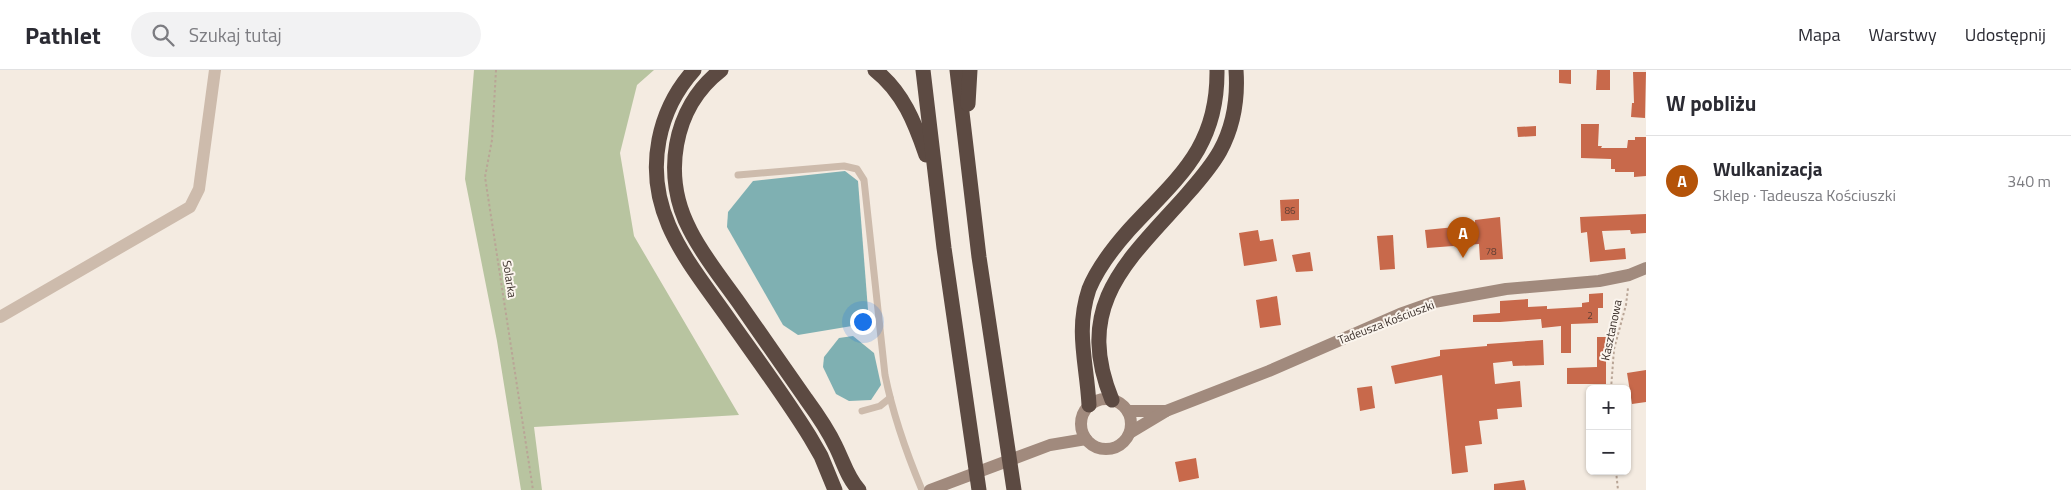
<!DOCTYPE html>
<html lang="pl">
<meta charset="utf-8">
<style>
:root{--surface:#fff;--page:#f2f2f3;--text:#2b2b33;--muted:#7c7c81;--line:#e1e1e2;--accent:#b45309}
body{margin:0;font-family:"Titillium Web",sans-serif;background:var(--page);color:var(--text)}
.controls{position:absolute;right:15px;bottom:15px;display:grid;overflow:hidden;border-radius:8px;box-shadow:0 1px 4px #0004}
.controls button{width:45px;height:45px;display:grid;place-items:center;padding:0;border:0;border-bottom:1px solid var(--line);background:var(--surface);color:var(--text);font:25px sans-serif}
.you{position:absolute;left:862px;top:251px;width:18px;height:18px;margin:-12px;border:4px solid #fff;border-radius:50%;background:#1a73e8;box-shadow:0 0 0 8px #1a73e833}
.badge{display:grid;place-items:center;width:32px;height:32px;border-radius:50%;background:var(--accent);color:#fff;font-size:16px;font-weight:700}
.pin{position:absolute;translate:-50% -41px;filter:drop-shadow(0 1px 2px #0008)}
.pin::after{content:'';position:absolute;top:26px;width:18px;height:15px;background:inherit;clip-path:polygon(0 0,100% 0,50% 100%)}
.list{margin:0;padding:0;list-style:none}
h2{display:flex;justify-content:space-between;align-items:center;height:65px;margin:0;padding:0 20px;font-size:21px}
h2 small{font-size:16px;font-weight:400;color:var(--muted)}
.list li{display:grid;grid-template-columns:32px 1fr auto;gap:15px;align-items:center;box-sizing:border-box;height:90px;padding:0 20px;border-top:1px solid var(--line)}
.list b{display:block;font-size:19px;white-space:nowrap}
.list p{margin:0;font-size:16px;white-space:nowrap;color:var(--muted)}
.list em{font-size:16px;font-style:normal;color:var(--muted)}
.icon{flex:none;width:28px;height:28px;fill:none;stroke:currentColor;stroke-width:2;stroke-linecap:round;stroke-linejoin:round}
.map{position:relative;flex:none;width:1646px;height:420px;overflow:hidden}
header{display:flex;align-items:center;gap:30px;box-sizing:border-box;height:70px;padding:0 25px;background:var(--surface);border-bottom:1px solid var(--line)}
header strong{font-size:24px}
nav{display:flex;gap:28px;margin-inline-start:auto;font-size:18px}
.search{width:350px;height:45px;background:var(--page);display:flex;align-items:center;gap:12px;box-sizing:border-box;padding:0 18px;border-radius:28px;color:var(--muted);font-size:19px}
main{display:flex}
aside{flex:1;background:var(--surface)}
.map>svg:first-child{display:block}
.green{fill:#b8c4a0}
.water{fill:#7fb0b2}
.building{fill:#c8694b}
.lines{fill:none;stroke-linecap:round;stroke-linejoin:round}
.path{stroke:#b9a596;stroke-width:2;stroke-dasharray:2.5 2.5;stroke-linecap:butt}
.lane{stroke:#cdbbac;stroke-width:7}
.street{stroke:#cdbbac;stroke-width:12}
.secondary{stroke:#a18a7d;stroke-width:12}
.highway{stroke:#5c4a42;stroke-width:15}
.labels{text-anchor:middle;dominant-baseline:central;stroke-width:4;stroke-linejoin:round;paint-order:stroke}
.number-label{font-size:10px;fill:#5e3e33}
.street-label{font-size:12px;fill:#3b302b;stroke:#fbf5ee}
</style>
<header>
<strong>Pathlet</strong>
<div class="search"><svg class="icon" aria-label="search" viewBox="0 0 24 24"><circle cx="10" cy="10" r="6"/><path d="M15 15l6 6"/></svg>Szukaj tutaj</div>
<nav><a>Mapa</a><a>Warstwy</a><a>Udostępnij</a></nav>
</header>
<main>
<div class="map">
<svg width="1646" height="420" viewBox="0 0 1646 420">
<rect width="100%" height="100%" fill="#f4ebe1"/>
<polygon class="green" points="474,0 654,0 637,15 620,83 634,166 739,345 534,357 542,420 521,420 497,271 465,109"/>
<g class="water">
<polygon points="845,101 858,111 868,240 858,255 798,265 783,255 727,157 728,142 753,111"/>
<polygon points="853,266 874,283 881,315 871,330 849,331 836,324 823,297 824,287 839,268"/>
</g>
<g class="building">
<polygon points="1559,0 1571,0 1571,14 1559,13"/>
<polygon points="1597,0 1610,0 1610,20 1596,20"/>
<polygon points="1633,2 1646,2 1645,48 1631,47 1632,33 1634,33"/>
<polygon points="1581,54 1599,54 1598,76 1602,76 1601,78 1627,78 1628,70 1635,70 1635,67 1646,67 1646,106 1634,107 1634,102 1615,102 1615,99 1611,99 1611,89 1581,88"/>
<polygon points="1536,56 1536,66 1518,67 1517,57"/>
<polygon points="1299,129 1299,150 1281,151 1280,130"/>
<polygon points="1646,144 1646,163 1631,164 1630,160 1602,161 1605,180 1625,178 1626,189 1590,192 1587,162 1581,163 1580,147"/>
<polygon points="1500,147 1503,189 1480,190 1479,174 1427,178 1425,160 1475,155 1475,150"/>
<polygon points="1258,160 1260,171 1273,169 1277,191 1244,196 1239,163"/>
<polygon points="1393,165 1395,199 1380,200 1377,166"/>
<polygon points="1310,182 1313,201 1296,202 1292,185"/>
<polygon points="1603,223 1603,238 1598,238 1598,253 1571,254 1571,283 1561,283 1561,256 1542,258 1541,249 1500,252 1473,252 1473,245 1500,243 1500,231 1528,229 1528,237 1547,236 1547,239 1582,237 1582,233 1589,232 1589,224"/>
<polygon points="1277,226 1281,255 1260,258 1256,230"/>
<polygon points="1597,267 1606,267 1606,314 1567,314 1567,298 1597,297"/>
<polygon points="1543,270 1544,295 1513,296 1512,291 1493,293 1495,314 1520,311 1522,337 1497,339 1498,349 1479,351 1482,374 1465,376 1468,402 1452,404 1442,305 1395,314 1391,296 1440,286 1440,280 1487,276 1487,274"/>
<polygon points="1646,300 1646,332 1632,334 1627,303"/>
<polygon points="1372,316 1375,338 1360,341 1357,318"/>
<polygon points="1196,388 1199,408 1179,412 1175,392"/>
<polygon points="1524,410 1526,420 1494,420 1494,414"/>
</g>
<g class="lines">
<g class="path">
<polyline points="496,0 492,70 485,107 533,420"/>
<polyline points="1611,319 1614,279 1626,235 1628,218"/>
<polyline points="1616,401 1618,420"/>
</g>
<g class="lane">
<path d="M 738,105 L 844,96 L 857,99 L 864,110 L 885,305 C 893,345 906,382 922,420"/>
<polyline points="862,341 880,336 890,328"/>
</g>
<polyline class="street" points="0,247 190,137 199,119 215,0"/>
<g class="secondary">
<circle cx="1106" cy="354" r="25"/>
<polyline points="1128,341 1166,341"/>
<polyline points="1131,362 1166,341 1269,301 1400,244 1434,232 1506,219 1599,211 1629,205 1646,198"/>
<polyline points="930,420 1050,375 1086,369"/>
</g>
<g class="highway">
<path d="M 694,0 C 676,20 664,44 659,70 C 645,142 687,190 726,245 C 754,285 784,325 810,367 L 821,386 L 835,420"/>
<path d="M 721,0 C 672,38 662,107 690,160 C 703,186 722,209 739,233 C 761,265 784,297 806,329 C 817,344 828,360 836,377 C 843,391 848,409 859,420"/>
<path d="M 875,0 C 903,22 915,53 926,85"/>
<polyline points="923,0 944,178 979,420"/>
<polyline points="957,0 979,187 1014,420"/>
<polyline points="968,34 970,0"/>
<path d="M 1112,330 C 1074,237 1125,193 1182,130 C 1196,114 1210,99 1220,81 C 1233,57 1238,28 1236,0"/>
<path d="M 1089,335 C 1087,294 1075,261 1089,219 C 1098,197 1113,178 1129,160 C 1178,107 1218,78 1217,0"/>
</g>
</g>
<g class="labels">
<g class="number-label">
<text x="1290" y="140">86</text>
<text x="1491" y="181">78</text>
<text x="1590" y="245">2</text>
</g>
<g class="street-label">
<text transform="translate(510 209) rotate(81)">Solarka</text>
<text transform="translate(1386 252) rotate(-21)">Tadeusza Kościuszki</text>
<text transform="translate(1611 260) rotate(-78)">Kasztanowa</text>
</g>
</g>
</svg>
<div class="controls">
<button>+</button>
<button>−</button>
</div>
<div class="you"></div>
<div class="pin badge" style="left:1463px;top:188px">A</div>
</div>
<aside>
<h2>W pobliżu<small></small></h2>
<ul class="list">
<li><span class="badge">A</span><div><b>Wulkanizacja</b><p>Sklep · Tadeusza Kościuszki</p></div><em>340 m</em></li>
</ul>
</aside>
</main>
